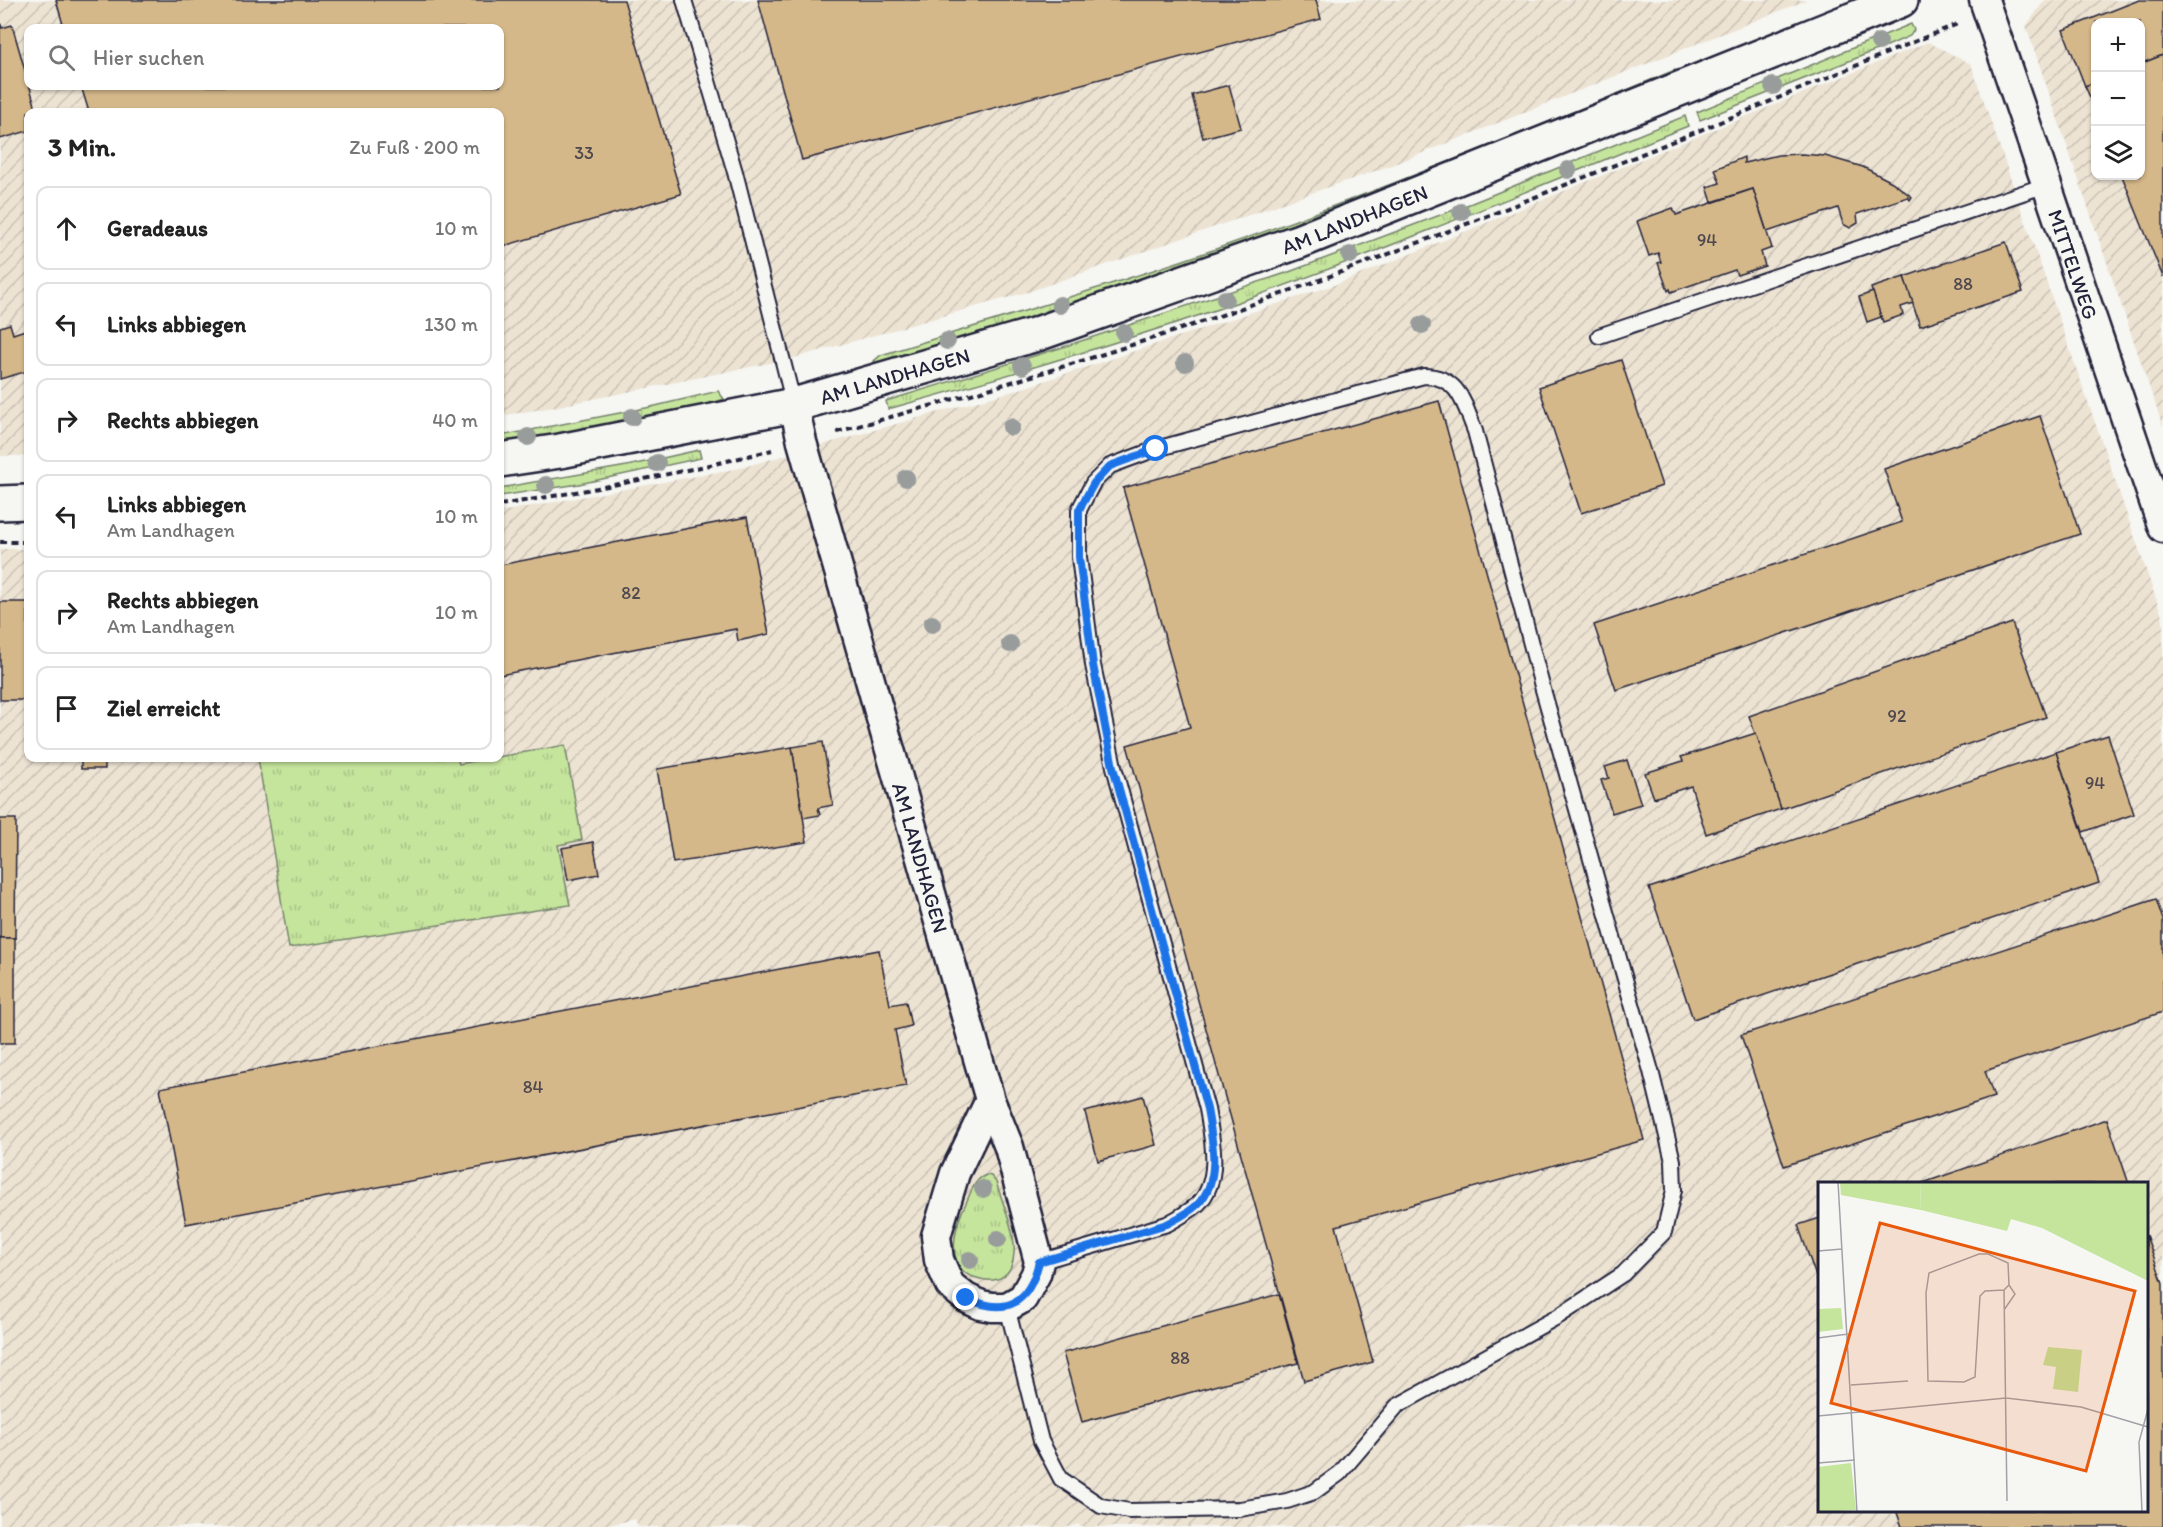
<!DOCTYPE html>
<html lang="de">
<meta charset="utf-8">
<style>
:root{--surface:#fff;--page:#f6f6f6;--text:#222;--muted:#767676;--line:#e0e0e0}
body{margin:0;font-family:Itim,sans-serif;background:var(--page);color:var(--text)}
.controls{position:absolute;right:18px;top:18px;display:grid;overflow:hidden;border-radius:12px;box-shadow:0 2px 4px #0004}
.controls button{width:54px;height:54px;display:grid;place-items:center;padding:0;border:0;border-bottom:2px solid var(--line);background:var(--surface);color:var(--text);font:30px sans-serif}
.stop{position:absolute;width:18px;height:18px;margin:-14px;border:4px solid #1a73e8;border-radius:50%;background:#fff}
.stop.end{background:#1a73e8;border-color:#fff;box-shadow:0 2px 6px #0008}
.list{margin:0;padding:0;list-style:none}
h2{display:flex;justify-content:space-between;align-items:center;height:78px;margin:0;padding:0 24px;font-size:26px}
h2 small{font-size:20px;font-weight:400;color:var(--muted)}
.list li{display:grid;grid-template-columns:39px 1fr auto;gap:18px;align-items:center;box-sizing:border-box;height:84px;margin:0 12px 12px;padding:0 12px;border:2px solid var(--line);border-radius:12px}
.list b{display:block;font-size:22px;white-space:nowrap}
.list p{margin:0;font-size:20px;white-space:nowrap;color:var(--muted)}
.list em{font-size:20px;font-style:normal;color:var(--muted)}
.icon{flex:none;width:33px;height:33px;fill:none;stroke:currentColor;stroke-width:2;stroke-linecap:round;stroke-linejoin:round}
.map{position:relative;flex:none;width:2163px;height:1527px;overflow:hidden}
.search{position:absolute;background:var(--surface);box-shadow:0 2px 4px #0004;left:24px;top:24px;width:480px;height:66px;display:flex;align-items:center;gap:15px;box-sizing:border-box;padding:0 21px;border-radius:12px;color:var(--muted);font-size:22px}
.panel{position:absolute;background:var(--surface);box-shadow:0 2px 4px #0004;left:24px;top:108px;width:480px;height:654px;border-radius:12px}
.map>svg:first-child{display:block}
.industrial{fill:url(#industrial-furrows);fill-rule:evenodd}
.grass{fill:url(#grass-tufts);stroke:#74836c;stroke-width:1.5}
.building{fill:#d5b88a;stroke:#22223b;stroke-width:1.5}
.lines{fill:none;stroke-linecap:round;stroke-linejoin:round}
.lane-casing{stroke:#22223b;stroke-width:18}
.street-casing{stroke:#22223b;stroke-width:33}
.secondary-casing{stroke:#22223b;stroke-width:38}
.path{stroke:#22223b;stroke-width:4;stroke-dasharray:6 4.5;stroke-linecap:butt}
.lane{stroke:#f6f6f2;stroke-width:14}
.street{stroke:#f6f6f2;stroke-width:28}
.secondary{stroke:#f6f6f2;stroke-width:33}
.tree{fill:#989c9b}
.route{stroke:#1a73e8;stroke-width:8}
.labels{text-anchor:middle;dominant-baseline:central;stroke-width:4.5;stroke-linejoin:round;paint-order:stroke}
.number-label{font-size:18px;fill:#4f484f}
.street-label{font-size:21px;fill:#22223b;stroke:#f6f6f2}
.inset-road{fill:none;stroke:#a1a1a9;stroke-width:1.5}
.view{fill:#e8590c;fill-opacity:0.15;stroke:#e8590c;stroke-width:3}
.inset-edge{fill:none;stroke:#22223b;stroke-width:3}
</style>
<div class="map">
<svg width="2163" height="1527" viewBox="0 0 2163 1527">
<defs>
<pattern id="industrial-furrows" width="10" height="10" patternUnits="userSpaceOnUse" patternTransform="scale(1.5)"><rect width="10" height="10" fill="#ece3d3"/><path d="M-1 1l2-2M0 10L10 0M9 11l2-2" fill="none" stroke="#cac2b6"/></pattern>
<pattern id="grass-tufts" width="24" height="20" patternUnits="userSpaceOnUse" patternTransform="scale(1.5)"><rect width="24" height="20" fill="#c5e49c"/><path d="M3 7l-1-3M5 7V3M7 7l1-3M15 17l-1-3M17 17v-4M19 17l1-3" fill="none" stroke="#a9c387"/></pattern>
</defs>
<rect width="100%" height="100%" fill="#f6f6f2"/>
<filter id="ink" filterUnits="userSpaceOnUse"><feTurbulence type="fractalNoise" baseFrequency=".0167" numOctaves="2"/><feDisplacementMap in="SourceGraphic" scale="12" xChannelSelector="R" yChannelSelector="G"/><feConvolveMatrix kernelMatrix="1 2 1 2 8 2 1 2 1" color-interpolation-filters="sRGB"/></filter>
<g filter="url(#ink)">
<g class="industrial">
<path d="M 0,0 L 1807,0 L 1392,165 L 1028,292 L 794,358 L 554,407 L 500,416 L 500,112 L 28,112 L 28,456 L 0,456 ZM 28,28 L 500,28 L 500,86 L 28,86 Z"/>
<path d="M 2047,0 L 2163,0 L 2163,427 L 2026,26 L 2044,1 ZM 2096,22 L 2140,22 L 2140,176 L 2096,176 Z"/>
<path d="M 1928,42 L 1971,64 L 2163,619 L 2163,1527 L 1080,1527 L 1079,1524 L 1069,1527 L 638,1527 L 635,1519 L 600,1527 L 0,1527 L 0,549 L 28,549 L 28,758 L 500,758 L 500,512 L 740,468 L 1017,390 L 1337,284 ZM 1820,1184 L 2146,1184 L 2146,1510 L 1820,1510 Z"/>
</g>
<g class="grass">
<polygon points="1911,24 1914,30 1910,36 1887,46 1700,120 1697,112"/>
<path d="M 1675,70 L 1679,79 L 1167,276 L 974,337 L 876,364 L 874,361 L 881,355 C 991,321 1101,289 1210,251 C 1367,196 1521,134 1675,70 Z"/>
<path d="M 1685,116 L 1688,126 C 1544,184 1400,244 1253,297 C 1133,339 1010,375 888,409 L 886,401 L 1060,348 L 1289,272 L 1472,203 Z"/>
<polygon points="718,391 724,399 713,403 633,421 500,445 500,436 651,407"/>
<polygon points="699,450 701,458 579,484 500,496 500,488 627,466"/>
<polygon points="565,745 582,840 558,845 570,905 289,948 258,758 457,758 459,764"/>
<path d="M 987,1175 L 991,1176 L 996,1182 C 1002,1201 1016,1233 1014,1253 C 1013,1275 998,1285 977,1278 C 973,1277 967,1275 964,1272 C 946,1255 957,1221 966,1203 C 971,1192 975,1177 987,1175 Z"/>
</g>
<g class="building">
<polygon points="56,0 624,0 681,194 500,247 500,112 89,112 81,86 500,86 500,28 64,28"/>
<polygon points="758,0 1316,0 1321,19 802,160"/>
<polygon points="2139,0 2163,0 2163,55 2140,64 2140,22 2096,22 2096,82 2085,86 2063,30"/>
<polygon points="0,22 2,28 12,25 37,112 28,112 28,131 0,139"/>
<polygon points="2163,55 2163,277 2122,176 2140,176 2140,64"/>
<polygon points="2096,82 2096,111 2085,86"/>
<polygon points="1229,85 1241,128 1203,138 1192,95"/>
<polygon points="1802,154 1825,156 1863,167 1892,182 1912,197 1910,200 1908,197 1857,214 1858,223 1850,228 1843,224 1838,208 1767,232 1753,189 1712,202 1707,187 1720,183 1715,169 1744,157 1744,163 1778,155"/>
<polygon points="1753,189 1772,248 1761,252 1765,266 1737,275 1735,270 1671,292 1670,289 1668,291 1658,263 1661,262 1658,253 1649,256 1637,221 1673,208 1676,215"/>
<polygon points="2006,242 2023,292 1920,326 1904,277"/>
<polygon points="1904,277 1913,303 1901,307 1903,315 1883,322 1871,288"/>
<polygon points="1873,292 1881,317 1867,322 1859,297"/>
<polygon points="10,324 13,334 28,329 28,371 0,379 0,327"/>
<polygon points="1621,360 1662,486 1581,513 1539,387"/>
<polygon points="1439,401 1644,1140 1336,1226 1373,1362 1304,1381 1127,745 1190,727 1123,488"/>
<polygon points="2040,416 2080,534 1616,690 1594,625 1902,522 1884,469"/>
<polygon points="747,517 769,634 738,641 736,629 500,675 500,565"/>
<rect x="0" y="602" width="28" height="98"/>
<polygon points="2012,623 2046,717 1781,809 1749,716"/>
<polygon points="1756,733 1781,809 1706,834 1691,786 1654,798 1645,773 1683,761 1681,757"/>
<polygon points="2108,735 2134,814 2083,832 2056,752"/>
<polygon points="823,742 833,805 818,808 820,815 803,818 792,747"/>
<polygon points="792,747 807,842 673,863 657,769"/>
<polygon points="2056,752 2099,883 1693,1019 1649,888"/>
<rect x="81" y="758" width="24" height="11"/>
<polygon points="1627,760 1641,804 1612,813 1601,780 1609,778 1605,767"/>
<polygon points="0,819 16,819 15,938 0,938"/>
<polygon points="593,842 599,874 568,880 562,848"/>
<polygon points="2156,899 2163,920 2163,1012 1985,1071 1994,1097 1784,1166 1741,1035"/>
<rect x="0" y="938" width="15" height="105"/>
<polygon points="879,950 890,1005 906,1002 911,1026 895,1030 906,1086 186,1224 160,1088"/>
<polygon points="1143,1096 1156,1145 1098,1161 1085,1112"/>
<polygon points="2107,1119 2129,1184 1920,1184"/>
<polygon points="1820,1218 1820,1288 1798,1225"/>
<polygon points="2146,1235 2163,1283 2163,1527 1902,1527 1896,1510 2146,1510"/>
<polygon points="1279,1294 1298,1363 1082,1422 1063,1353"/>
</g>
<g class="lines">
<g class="lane-casing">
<g id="lane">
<polyline points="684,0 735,172 794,405"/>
<polyline points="1599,336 2046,185"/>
<path d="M 1007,1307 L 1041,1441 L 1061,1479 L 1101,1506 L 1129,1511 L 1240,1509 L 1287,1501 L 1314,1492 L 1340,1473 L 1397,1406 L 1559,1316 L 1623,1274 L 1664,1232 L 1674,1190 L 1673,1161 L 1651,1071 L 1542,686 L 1475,431 C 1464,404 1459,376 1424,376 L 1156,449 L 1110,466 L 1093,483 L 1079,510 L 1079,557 L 1093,665 L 1114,767 L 1207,1109 C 1212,1138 1222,1180 1198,1204 C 1189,1212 1178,1218 1167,1224 L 1039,1262"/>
</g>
</g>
<g class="street-casing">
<g id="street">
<path id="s1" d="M 1984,0 L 2163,528"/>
<path id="s2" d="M 794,405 L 802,442 L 990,1100 L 1009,1147 L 1039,1262 L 1036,1274 L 1023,1298 L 1007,1307 L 992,1307 L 981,1305 L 966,1298 L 950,1285 L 939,1260 L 936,1236 L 955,1173 L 990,1100"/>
</g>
</g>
<g class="secondary-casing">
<g id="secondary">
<path id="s3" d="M 500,460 L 560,451 L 794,405 L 1037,334 L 1300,241 L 1901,0"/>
<polyline points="0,503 28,502"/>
</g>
</g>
<g class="path">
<path d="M 837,432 C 978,393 1118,352 1256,303 C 1494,218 1726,119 1960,23"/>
<path d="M 500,505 C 591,490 682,473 772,450"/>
<polyline points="0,542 28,542"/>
</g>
<use href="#lane" class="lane"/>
<use href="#street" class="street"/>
<use href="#secondary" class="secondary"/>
</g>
<g class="tree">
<circle cx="1879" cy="42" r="9"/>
<circle cx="1773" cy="86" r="9"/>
<circle cx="1568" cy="170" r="9"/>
<circle cx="1461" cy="212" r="9"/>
<circle cx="1350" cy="255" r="9"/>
<circle cx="1225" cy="299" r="9"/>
<circle cx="1060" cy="305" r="9"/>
<circle cx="1422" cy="325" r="9"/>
<circle cx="1124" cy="333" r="9"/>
<circle cx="947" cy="341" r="9"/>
<circle cx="1185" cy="363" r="9"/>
<circle cx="1022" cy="366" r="9"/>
<circle cx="632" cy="417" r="9"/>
<circle cx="1011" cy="427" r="9"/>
<circle cx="528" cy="437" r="9"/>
<circle cx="657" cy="463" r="9"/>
<circle cx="906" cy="478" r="9"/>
<circle cx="546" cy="485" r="9"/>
<circle cx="932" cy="624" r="9"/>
<circle cx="1010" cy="644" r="9"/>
<circle cx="983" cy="1189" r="9"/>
<circle cx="998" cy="1239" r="9"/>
<circle cx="970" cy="1260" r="9"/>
</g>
</g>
<g class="lines" filter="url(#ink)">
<path class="route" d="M 966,1298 C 1006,1316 1028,1305 1039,1262 L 1167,1224 C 1178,1218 1189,1213 1198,1204 C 1222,1180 1212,1138 1207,1109 L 1113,767 L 1093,665 L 1079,557 L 1079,510 L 1094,483 L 1110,466 L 1156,449"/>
</g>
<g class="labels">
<g class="number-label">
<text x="584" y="153">33</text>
<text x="1707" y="240">94</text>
<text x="1963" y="284">88</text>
<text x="631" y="593">82</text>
<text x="1897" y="716">92</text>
<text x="2095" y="783">94</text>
<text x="533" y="1087">84</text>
<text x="1180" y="1358">88</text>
</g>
<g class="street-label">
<text stroke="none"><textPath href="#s3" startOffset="890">AM LANDHAGEN</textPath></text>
<text stroke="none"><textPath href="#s1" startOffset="279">MITTELWEG</textPath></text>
<text stroke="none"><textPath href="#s3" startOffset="404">AM LANDHAGEN</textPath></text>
<text stroke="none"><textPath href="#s2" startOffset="470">AM LANDHAGEN</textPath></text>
</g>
</g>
<g transform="translate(1818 1182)">
<rect width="330" height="330" fill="#f6f6f2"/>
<path d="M 22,0 L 102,0 L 103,28 L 23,13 ZM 23,126 L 25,147 L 0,150 L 0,127 ZM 230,165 L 264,168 L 260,210 L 235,207 L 238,185 L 225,183 ZM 33,281 L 38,328 L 0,330 L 0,285 Z" fill="#c5e49c"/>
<path d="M 102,0 L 330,0 L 330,99 L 224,46 L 193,37 L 189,49 L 103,28 Z" fill="#c5e49c"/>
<path class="inset-road" d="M 20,0 L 39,330M 0,69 L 24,67M 186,108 L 167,109 L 162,114 L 157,195 L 146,200 L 110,199 L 108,111 L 111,91 L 161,72 L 170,72 L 190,81 L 191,103M 186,128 L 197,112 L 191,103 L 186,108 L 189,319M 0,156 L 30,152M 33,203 L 90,199M 0,234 L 188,216 L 263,225 L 330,245M 0,281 L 37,278M 324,330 L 321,260 L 330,227"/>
<path class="view" d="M 62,41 L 317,109 L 268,289 L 13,221 Z"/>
<rect width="330" height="330" class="inset-edge"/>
</g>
</svg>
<div class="controls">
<button>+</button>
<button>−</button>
<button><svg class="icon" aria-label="layers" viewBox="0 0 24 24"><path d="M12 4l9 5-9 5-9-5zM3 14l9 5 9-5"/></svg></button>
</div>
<div class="stop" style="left:1156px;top:449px"></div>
<div class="stop end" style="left:966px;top:1298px"></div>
<div class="search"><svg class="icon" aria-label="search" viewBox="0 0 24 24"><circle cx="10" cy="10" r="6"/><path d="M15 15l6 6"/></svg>Hier suchen</div>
<section class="panel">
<h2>3 Min.<small>Zu Fuß · 200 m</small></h2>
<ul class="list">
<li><svg class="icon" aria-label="ahead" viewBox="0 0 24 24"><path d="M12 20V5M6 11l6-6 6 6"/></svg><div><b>Geradeaus</b></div><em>10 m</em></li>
<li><svg class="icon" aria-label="left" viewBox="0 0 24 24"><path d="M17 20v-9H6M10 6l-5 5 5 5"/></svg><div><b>Links abbiegen</b></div><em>130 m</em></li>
<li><svg class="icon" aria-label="right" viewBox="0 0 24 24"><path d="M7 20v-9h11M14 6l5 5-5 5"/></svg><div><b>Rechts abbiegen</b></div><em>40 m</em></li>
<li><svg class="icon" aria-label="left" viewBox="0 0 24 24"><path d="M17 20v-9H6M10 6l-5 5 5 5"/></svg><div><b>Links abbiegen</b><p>Am Landhagen</p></div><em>10 m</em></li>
<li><svg class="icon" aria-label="right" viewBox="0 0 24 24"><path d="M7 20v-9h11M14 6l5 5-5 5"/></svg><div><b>Rechts abbiegen</b><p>Am Landhagen</p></div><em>10 m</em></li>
<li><svg class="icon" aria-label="arrive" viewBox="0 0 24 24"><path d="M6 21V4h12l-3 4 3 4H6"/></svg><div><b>Ziel erreicht</b></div></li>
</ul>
</section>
</div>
